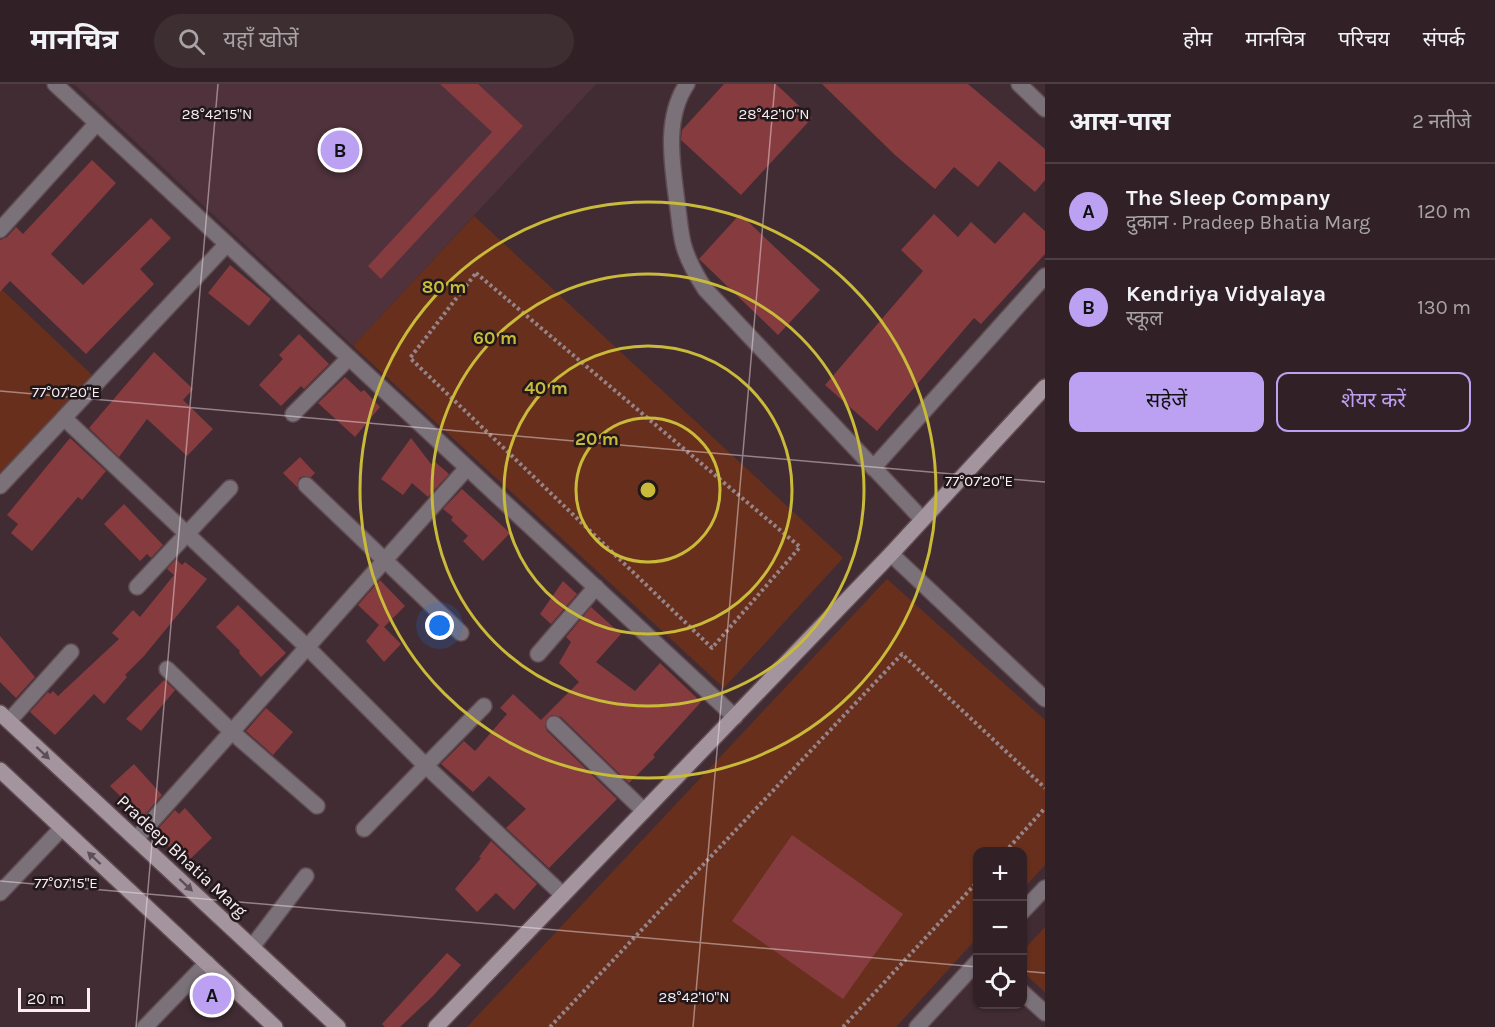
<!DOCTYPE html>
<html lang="hi">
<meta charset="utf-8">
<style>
:root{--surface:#312126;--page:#3d2e32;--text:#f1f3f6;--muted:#a8a3a7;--line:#4c3e43;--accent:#bca0f2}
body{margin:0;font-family:Karla,"Noto Sans Devanagari",sans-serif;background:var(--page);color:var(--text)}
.controls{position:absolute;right:18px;bottom:18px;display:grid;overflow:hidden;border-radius:12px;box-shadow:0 2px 4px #0004}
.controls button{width:54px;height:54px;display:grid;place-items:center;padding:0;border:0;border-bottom:2px solid var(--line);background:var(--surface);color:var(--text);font:30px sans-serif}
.scale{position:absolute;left:18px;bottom:15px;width:72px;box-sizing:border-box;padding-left:6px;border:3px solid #faecf0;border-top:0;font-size:16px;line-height:21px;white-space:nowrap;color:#faecf0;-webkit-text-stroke:4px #21181b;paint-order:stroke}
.you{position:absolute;left:440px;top:542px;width:21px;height:21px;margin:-15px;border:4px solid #fff;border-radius:50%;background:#1a73e8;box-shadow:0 0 0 9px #1a73e833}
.badge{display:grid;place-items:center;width:39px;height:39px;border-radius:50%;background:var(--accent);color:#111;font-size:20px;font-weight:700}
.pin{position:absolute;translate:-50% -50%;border:3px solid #fff;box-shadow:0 2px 6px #0006}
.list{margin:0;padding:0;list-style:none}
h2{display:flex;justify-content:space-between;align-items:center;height:78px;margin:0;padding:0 24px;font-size:26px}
h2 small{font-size:20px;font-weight:400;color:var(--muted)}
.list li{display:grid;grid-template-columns:39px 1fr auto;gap:18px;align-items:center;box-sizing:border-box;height:96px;padding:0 24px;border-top:2px solid var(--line)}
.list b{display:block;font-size:22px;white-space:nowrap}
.list p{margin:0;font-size:20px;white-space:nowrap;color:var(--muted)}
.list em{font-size:20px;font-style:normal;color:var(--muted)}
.actions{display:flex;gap:12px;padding:18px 24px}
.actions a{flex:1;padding:14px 0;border:2px solid var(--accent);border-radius:12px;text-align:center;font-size:21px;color:var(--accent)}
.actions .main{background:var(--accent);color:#111}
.icon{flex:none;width:33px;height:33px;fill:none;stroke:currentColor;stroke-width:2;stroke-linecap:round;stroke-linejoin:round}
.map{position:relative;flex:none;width:1045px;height:943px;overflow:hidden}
header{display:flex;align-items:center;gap:36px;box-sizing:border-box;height:84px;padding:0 30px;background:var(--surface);border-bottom:2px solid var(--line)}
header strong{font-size:28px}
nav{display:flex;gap:33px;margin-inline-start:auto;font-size:21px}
.search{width:420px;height:54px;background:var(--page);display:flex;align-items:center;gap:15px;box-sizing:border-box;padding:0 21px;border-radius:33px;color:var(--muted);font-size:22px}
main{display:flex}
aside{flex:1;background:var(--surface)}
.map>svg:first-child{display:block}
.built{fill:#4f323b}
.green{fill:#68301c}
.building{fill:#863b3f}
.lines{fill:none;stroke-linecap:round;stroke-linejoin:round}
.street-casing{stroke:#5f4b51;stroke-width:18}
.secondary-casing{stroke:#5f4b51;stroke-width:18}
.path{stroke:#968489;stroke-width:4;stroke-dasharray:3 3;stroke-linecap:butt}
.street{stroke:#7b7178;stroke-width:15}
.secondary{stroke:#a3949e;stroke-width:15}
.oneway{fill:#5c5056}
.ticks{fill:none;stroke:#faecf0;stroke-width:1.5;stroke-opacity:0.45}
.ring{fill:none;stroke:#c9ba3a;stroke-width:3}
.labels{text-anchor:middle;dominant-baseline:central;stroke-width:5;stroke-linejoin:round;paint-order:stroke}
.street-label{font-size:18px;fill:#faecf0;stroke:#21181b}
.ticks-label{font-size:15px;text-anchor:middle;fill:#faecf0;stroke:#21181b;stroke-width:5;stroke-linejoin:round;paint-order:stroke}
.centre{fill:#c9ba3a;stroke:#21181b;stroke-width:3}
.ring-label{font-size:18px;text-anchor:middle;font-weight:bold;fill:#c9ba3a;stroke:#21181b;stroke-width:5;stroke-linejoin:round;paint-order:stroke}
</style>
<header>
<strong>मानचित्र</strong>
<div class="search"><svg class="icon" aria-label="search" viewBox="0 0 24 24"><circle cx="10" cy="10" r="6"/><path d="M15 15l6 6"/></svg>यहाँ खोजें</div>
<nav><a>होम</a><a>मानचित्र</a><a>परिचय</a><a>संपर्क</a></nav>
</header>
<main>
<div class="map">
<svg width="1045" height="943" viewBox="0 0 1045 943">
<rect width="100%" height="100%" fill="#412c33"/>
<polygon class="built" points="74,0 596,0 353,262"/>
<g class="green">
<polygon points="474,132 843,474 724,604 353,262"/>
<polygon points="0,204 93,292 0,392"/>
<polygon points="887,495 1045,636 1045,781 1023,805 1022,768 978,768 977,854 896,943 467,943"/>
<polygon points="1045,843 1045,908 1023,888 1022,868"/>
</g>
<g class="building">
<polygon points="440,0 478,0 523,42 381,195 368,182 492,48"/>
<polygon points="724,0 776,0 812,34 741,111 681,56 682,46"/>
<polygon points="822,0 968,0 1045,65 1045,96 1035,108 999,77 978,103 954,83 935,105 895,71"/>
<polygon points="92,76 116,99 51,170 83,201 151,134 171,154 140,185 154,200 86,270 10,197 0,208 0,156 7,153 16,143 23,150"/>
<polygon points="1024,128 1045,147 1045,170 981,240 974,234 877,347 825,301 923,187 901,166 934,130 958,153 971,138 995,160"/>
<polygon points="740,130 820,206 778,251 699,175"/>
<polygon points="230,181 271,215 249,242 208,209"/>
<polygon points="299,250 329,280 304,305 301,302 281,322 259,301 283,275 279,271"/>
<polygon points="154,268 193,305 183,316 213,345 187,372 147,335 119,373 89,344"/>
<polygon points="345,293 361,308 364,306 380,323 355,353 318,319"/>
<polygon points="70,354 106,387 82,416 78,413 32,467 11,449 18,440 7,431"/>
<polygon points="411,354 431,380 434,377 449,390 428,413 412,399 403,411 381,395"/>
<polygon points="300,373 315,389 311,393 304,392 299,394 297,403 283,389"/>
<polygon points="462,405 510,449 483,477 463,457 468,452 451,436 453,433 443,425"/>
<polygon points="124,420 163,461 151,474 147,470 140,477 104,440"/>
<polygon points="176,475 182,481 185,478 207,495 144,572 125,591 127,593 104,620 94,610 55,651 30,628 48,608 50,610 53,607 58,612 119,555 112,549 133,526 140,533 174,491 167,485"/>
<polygon points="380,496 405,522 384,543 401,560 384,578 366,557 379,541 358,521"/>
<polygon points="563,497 577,510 551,540 540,530"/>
<polygon points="238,521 286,569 261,593 239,569 240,567 216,543"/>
<polygon points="591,523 621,550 596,578 635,607 660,579 701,618 653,671 655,673 629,699 561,633 552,631 547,634 545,642 547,647 617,715 549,784 506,744 526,725 489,692 473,708 441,680 464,657 475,667 507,630 500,624 513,610 541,636 579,598 559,579 571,558 566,553"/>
<polygon points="0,552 35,593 16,614 0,598"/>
<polygon points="164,596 175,606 141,647 126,635"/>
<polygon points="266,624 293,648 273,671 246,647"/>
<polygon points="134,680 162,711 142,734 110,702"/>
<polygon points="185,724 212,754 185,780 155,748 175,726 179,730"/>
<polygon points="792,751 903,830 843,915 732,837"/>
<polygon points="491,757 537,800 514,826 496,809 477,828 455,805 481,774 479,773"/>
<polygon points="447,869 461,881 433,912 400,943 385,943 382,940"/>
</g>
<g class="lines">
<g class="street-casing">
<g id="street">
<polyline points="55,0 735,633"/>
<path d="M 687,0 C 664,34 672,79 677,118 C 679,131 680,146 683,159 C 687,176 696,191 705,205 L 922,435"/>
<polyline points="1019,0 1045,25"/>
<polyline points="0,146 97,39"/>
<polyline points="293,330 349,274"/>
<polyline points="64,334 307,563 426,682 563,811"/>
<polyline points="873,384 1045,192"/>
<polyline points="306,401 461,549"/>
<polyline points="0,402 227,160"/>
<polyline points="891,470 1045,615"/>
<polyline points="137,503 230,404"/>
<polyline points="538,570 596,503"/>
<polyline points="167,585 232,648 317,722"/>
<polyline points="9,637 71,568"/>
<polyline points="554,640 644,727"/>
<polyline points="364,745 484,622"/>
<polyline points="136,755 467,384"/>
<polyline points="0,809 62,744"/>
<polyline points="1022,828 1045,804"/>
<polyline points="252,863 306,792"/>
<polyline points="1022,908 1045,929"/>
<polyline points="145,943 207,879"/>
<polyline points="917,943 978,877"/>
</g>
</g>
<g class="secondary-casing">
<g id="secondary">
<polyline points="0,629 338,943"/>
<polyline points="0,686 275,943"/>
<polyline points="436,943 891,470 1045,303"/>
</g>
</g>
<g class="path">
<polygon points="476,189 800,463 712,564 410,274"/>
<polyline points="1005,768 1045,724"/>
<polyline points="550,943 902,570 1045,704"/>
<polyline points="843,943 978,797"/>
</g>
<use href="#street" class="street"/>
<use href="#secondary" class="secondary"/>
</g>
<defs><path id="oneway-solid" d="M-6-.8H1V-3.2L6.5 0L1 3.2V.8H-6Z" transform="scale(1.5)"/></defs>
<g class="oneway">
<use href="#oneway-solid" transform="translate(43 669) rotate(43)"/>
<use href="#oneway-solid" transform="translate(94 774) rotate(-137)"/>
<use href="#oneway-solid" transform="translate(186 801) rotate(43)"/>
</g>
<path class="ticks" d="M 0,307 L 1045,398M 0,797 L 978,883M 1022,887 L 1045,889M 136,943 L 218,0M 693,943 L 775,0"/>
<g class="ring">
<circle cx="648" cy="406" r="72"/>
<circle cx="648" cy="406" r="144"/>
<circle cx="648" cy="406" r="216"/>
<circle cx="648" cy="406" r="288"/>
</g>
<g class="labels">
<g class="street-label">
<text transform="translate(182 772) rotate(43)">Pradeep Bhatia Marg</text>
</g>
</g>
<g class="ticks-label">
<text x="217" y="35">28°42'15"N</text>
<text x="774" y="35">28°42'10"N</text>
<text x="66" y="313">77°07'20"E</text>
<text x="979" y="402">77°07'20"E</text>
<text x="66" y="804">77°07'15"E</text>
<text x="694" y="918">28°42'10"N</text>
</g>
<circle cx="648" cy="406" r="9" class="centre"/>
<g class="ring-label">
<text x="444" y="209">80 m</text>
<text x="495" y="260">60 m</text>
<text x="546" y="310">40 m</text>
<text x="597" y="361">20 m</text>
</g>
</svg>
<div class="controls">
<button>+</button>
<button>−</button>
<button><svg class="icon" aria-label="locate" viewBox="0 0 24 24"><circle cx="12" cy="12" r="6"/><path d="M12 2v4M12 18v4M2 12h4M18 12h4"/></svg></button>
</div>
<div class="scale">20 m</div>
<div class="you"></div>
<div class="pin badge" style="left:212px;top:911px">A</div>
<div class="pin badge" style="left:340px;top:66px">B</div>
</div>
<aside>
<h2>आस-पास<small>2 नतीजे</small></h2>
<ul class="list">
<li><span class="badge">A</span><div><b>The Sleep Company</b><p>दुकान · Pradeep Bhatia Marg</p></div><em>120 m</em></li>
<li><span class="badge">B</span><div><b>Kendriya Vidyalaya</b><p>स्कूल</p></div><em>130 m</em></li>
</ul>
<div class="actions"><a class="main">सहेजें</a><a>शेयर करें</a></div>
</aside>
</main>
